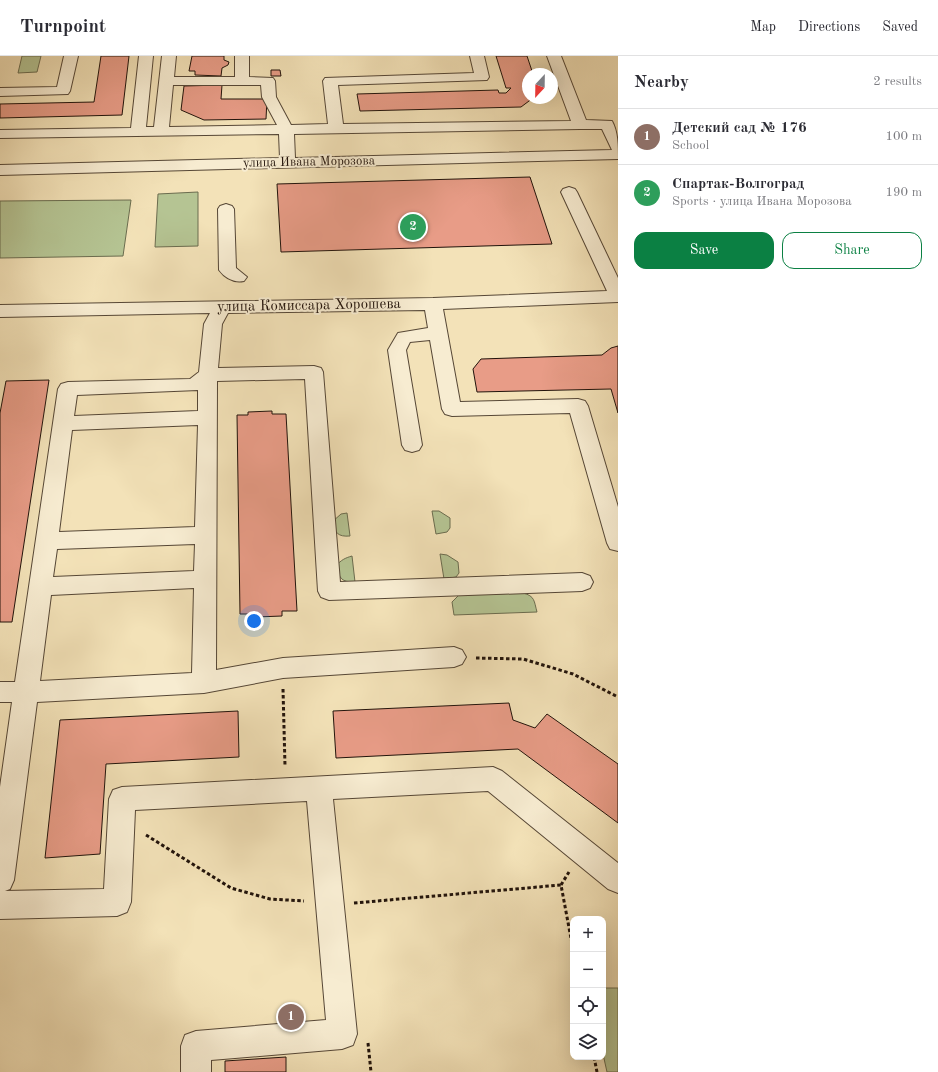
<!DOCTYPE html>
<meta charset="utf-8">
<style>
:root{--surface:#fff;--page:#f2f2f3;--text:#2b2b33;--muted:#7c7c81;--line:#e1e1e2;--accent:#0b8043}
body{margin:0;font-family:"Old Standard TT",serif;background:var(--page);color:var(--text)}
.controls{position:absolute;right:12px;bottom:12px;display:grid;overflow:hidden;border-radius:8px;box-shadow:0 4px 16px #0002}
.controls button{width:36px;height:36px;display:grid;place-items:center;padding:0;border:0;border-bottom:1px solid var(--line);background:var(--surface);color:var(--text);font:20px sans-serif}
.compass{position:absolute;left:522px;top:12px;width:36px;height:36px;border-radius:50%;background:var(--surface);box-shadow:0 4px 16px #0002;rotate:202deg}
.you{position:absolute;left:254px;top:565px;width:14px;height:14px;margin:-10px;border:3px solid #fff;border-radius:50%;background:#1a73e8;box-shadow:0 0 0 6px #1a73e833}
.badge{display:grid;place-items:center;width:26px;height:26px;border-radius:50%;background:var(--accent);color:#fff;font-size:13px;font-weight:700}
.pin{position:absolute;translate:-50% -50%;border:2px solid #fff;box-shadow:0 1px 4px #0006}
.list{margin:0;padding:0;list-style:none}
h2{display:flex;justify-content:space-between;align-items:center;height:52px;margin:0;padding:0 16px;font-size:17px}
h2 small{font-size:13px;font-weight:400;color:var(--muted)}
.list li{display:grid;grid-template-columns:26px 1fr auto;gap:12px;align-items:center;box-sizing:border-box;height:56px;padding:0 16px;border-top:1px solid var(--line)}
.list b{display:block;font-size:15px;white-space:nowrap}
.list p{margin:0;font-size:13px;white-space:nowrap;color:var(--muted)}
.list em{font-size:13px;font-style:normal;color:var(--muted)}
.actions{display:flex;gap:8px;padding:12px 16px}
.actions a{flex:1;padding:9px 0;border:1px solid var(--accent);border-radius:12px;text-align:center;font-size:14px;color:var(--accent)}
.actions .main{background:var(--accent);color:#fff}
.icon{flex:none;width:22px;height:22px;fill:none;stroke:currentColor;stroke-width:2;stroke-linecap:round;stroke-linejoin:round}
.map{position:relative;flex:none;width:618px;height:1016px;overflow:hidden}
header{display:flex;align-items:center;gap:24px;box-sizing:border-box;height:56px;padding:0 20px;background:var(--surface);border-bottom:1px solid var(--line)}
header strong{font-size:19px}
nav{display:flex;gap:22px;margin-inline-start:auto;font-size:14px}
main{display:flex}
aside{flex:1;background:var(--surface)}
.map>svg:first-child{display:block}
.green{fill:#b5c493;stroke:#6b6c4f}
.building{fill:#e89c87;stroke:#21130b}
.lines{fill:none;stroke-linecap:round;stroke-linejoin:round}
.minor-casing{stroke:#564736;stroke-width:2}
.path{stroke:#21130b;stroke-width:3;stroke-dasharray:3.5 2.5;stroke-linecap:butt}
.minor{fill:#f7ecd1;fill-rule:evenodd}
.labels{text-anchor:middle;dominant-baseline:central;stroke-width:4;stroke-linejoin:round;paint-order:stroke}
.far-street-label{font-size:13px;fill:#21130b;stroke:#f7ecd1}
.street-label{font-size:15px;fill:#21130b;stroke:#f7ecd1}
</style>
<header>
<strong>Turnpoint</strong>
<nav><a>Map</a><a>Directions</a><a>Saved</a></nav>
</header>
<main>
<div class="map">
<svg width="618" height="1016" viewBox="0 0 618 1016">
<rect width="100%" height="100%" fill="#f3e2b8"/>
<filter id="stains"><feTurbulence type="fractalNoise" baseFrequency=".005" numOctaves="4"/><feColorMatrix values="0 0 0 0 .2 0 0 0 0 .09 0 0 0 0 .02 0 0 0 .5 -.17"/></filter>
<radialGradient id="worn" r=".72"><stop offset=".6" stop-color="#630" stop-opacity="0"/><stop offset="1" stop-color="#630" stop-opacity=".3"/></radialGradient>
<g class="green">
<polygon points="22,0 41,0 37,16 18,17"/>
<polygon points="198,136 198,190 155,191 158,138"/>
<polygon points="131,144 123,200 0,202 0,145"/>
<polygon points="432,455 439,455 450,462 450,472 447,476 436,478"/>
<path d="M 347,457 L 350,480 C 338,481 335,477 332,466 L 341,458 Z"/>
<polygon points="440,498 447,499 458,506 459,517 456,521 444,523"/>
<path d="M 352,500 L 355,526 C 341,526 340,523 336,510 C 341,504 345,502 352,500 Z"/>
<path d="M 523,537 C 535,540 534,545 537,556 L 454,559 L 452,546 L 459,539 Z"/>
<polygon points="603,932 618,932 618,1016 607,1016 603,998"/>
</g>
<g class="building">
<polygon points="101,0 129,0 122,59 0,62 0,48 94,46"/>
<polygon points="192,0 224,0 224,4 229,6 228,9 222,12 221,20 195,19 195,15 189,15"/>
<polygon points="496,0 527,0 533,18 528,18 528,42 533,42 521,51 360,55 357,38 498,34 499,37 506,37 511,32 506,32"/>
<polygon points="271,14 280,14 281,20 271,20"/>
<polygon points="222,29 221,43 267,43 266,63 204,64 181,54 184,30"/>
<polygon points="530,121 552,188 281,196 277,128"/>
<polygon points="618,290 618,357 611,333 477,336 473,313 481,303 602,299 611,292"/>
<polygon points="49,324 12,566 0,566 0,357 6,325"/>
<polygon points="272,355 272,358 286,358 297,555 282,555 282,560 256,561 256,558 240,558 237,359 248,359 248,356"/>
<polygon points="509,647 513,664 535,672 547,658 618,708 618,767 518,693 336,702 333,655"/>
<polygon points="238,655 239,701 106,708 100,798 45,802 60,664"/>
<polygon points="286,1001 286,1016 225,1016 225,1005"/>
</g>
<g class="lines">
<g class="minor-casing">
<g id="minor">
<polygon points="64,0 78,0 70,35 68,38 0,40 0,32 57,31"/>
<path d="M 139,0 L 153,0 L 146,71 L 154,71 L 162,0 L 176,0 L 174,21 L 235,21 L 235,0 L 249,0 L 249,21 L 273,22 L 275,25 L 276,41 L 291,69 L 328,68 L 323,25 L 325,22 L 474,17 L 470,0 L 484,0 L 489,21 L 487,24 L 338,29 L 343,68 L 571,65 L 547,0 L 561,0 L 586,64 L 612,65 C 618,76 618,89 618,103 L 0,119 L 0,109 L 280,102 L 279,78 L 0,82 L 0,74 L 131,72 ZM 173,29 L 261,29 L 262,41 L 277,69 L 169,71 ZM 580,73 L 602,73 L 612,94 L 295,102 L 294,78 Z"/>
<path d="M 569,131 L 575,133 L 577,136 L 618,222 L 618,246 L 443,253 L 460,346 L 578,343 L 585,345 L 588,350 L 618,451 L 618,495 L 610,493 L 607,487 L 570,357 L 452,360 L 445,358 L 442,353 L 430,284 L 410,286 L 406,294 L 422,389 L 419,394 L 412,396 L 405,394 L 402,389 L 388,294 L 398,277 L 428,272 L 425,254 L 228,257 L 222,268 L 218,312 L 314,310 L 321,312 L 323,316 L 340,526 L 582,517 L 590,520 L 593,526 L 590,532 L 582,535 L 329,544 L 321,541 L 318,535 L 305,323 L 217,325 L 216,614 L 283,602 L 454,591 L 462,594 L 466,601 L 462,608 L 454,611 L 283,622 L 204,637 L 37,646 L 14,824 L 10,833 L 5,835 L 104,833 L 109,743 L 113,734 L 122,731 L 493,711 L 502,715 L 618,807 L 618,837 L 608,833 L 488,735 L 333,743 L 357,978 L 353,989 L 342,993 L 211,1004 L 211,1016 L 181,1016 L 181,990 L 185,979 L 196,975 L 326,964 L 307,745 L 135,754 L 131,846 L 127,856 L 117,860 L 0,863 L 0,731 L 12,646 L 0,646 L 0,626 L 15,626 L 58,333 L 61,328 L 68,326 L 190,323 L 199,316 L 204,268 L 210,257 L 0,261 L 0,249 L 433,242 L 607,235 L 561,136 L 563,133 ZM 198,334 L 198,355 L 74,360 L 77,339 ZM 198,369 L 195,471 L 59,476 L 72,374 ZM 195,488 L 194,515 L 53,521 L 57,493 ZM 194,532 L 192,617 L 40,625 L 51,539 Z"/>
<path d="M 226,148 L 232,150 L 234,153 L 236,212 L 247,221 L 244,225 C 234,227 225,222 219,214 L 218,153 L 220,150 Z"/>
</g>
</g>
<g class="path">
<polyline points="476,602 523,603 573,618 618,641"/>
<polyline points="283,633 285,710"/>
<polyline points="146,779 231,832 270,843 304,845"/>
<polyline points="561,829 569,816"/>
<polyline points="354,847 561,829 573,893"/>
<polyline points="368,987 371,1016"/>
<polyline points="594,1001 597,1016"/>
</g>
<use href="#minor" class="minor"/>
</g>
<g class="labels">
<g class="far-street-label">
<text transform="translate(309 106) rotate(-1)">улица Ивана Морозова</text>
</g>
<g class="street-label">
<text transform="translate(309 250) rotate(-1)">улица Комиссара Хорошева</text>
</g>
</g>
<rect width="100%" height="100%" filter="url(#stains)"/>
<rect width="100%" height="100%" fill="url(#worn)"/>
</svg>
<div class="controls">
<button>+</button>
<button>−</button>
<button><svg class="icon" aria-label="locate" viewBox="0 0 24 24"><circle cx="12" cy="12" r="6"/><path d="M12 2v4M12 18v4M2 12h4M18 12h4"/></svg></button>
<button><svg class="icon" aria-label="layers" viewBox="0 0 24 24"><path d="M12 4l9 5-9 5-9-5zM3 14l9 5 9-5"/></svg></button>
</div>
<svg class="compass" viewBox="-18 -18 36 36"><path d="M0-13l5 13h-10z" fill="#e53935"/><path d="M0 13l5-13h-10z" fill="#7c7c81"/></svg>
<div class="you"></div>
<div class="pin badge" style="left:291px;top:961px;background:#8d6e63">1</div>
<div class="pin badge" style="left:413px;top:171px;background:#2e9e5b">2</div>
</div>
<aside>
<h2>Nearby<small>2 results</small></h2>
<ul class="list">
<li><span class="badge" style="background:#8d6e63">1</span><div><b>Детский сад № 176</b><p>School</p></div><em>100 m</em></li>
<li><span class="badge" style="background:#2e9e5b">2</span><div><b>Спартак-Волгоград</b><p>Sports · улица Ивана Морозова</p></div><em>190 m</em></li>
</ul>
<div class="actions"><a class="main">Save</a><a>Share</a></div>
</aside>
</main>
